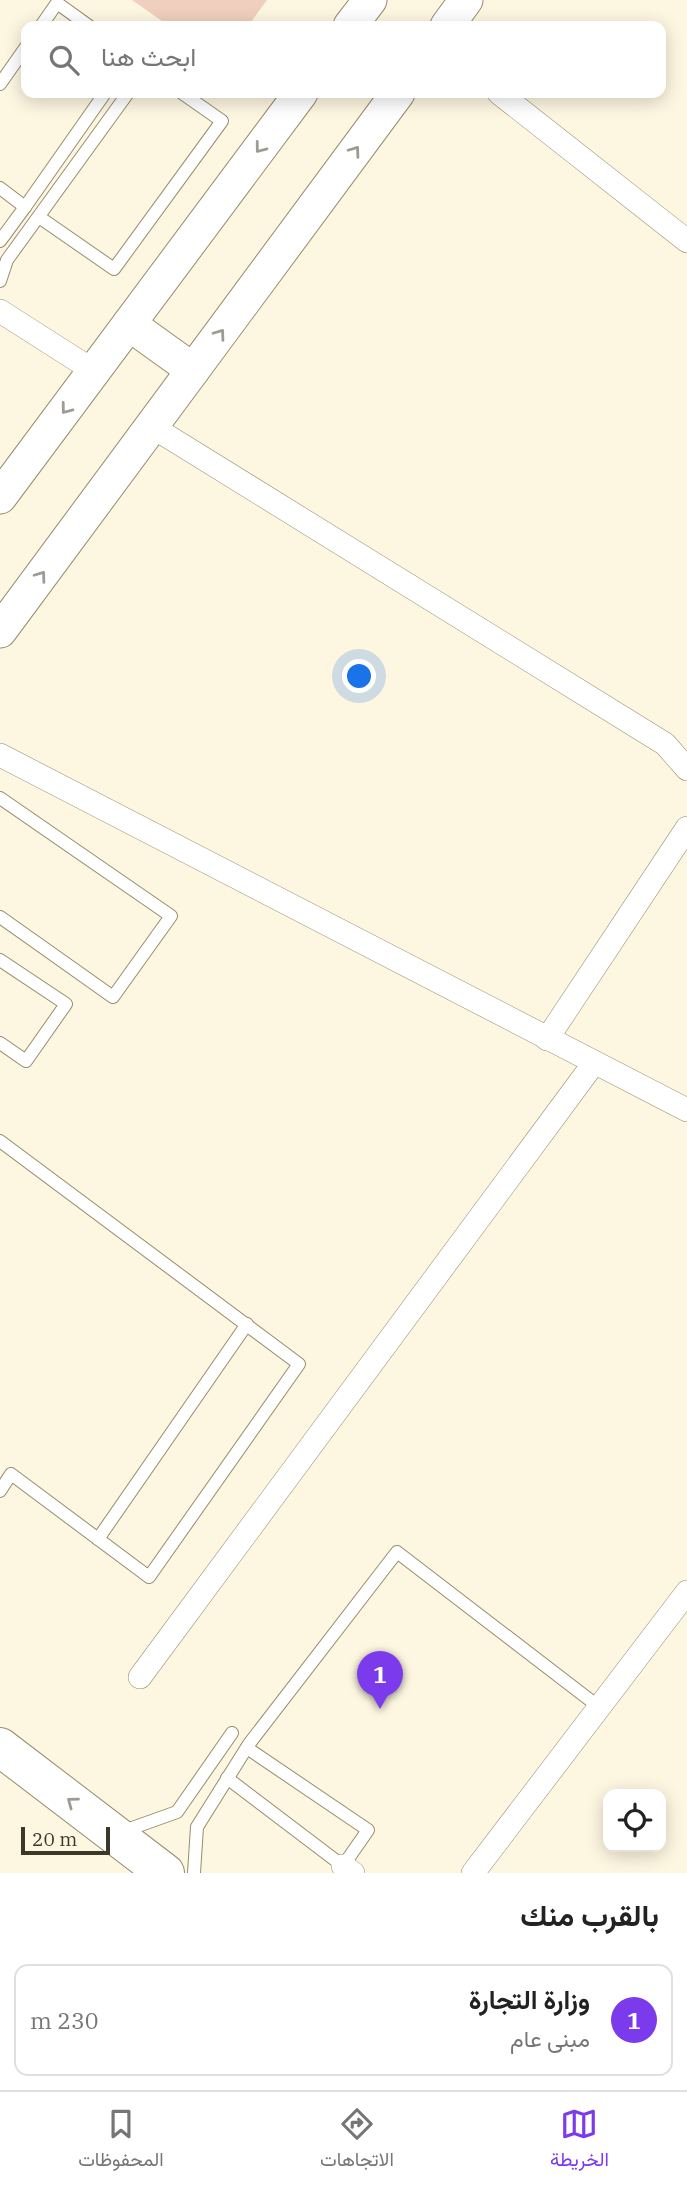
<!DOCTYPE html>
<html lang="ar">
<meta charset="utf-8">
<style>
:root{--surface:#fff;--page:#f6f6f6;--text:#222;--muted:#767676;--line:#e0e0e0;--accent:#7c3aed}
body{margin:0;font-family:"IBM Plex Serif",Vazirmatn,serif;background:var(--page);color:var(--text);direction:rtl}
.controls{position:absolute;right:21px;bottom:21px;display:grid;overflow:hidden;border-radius:14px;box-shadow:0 4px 18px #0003}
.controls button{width:63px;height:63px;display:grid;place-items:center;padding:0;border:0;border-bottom:2px solid var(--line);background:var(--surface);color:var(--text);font:35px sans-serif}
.scale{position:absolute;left:21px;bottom:18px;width:89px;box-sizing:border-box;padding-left:7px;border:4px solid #3b3729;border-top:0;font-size:19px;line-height:24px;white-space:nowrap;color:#3b3729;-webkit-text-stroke:5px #fdf6e1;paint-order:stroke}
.you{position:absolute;left:360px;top:677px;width:24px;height:24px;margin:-18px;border:5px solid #fff;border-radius:50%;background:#1a73e8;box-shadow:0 0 0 10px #1a73e833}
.badge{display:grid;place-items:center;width:46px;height:46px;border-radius:50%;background:var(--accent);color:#fff;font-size:23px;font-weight:700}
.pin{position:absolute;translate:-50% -58px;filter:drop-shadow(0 2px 4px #0008)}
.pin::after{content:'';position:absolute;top:37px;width:24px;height:21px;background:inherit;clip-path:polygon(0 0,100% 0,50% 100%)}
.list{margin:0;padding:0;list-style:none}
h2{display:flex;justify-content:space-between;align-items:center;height:91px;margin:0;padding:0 28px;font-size:30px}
h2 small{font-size:23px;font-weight:400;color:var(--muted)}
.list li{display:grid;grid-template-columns:46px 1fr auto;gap:21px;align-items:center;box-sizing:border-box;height:112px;margin:0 14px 14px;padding:0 14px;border:2px solid var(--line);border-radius:14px}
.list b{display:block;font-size:26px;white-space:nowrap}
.list p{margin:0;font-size:23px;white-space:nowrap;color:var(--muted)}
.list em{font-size:23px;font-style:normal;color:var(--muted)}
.icon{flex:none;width:38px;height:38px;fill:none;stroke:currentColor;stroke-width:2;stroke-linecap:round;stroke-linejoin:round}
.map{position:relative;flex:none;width:687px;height:1873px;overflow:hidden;direction:ltr}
.search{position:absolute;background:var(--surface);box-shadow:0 4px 18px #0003;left:21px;right:21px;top:21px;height:77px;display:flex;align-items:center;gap:18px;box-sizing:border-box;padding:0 24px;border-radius:14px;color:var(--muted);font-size:26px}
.sheet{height:217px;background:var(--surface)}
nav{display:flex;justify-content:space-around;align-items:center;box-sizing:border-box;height:98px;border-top:2px solid var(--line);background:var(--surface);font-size:19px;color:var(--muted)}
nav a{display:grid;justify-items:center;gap:4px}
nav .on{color:var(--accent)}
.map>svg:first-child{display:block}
.green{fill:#f0cfbe}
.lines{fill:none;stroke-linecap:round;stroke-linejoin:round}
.lane-casing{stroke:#978c6c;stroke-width:14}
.street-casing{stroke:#978c6c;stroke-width:24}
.secondary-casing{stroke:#978c6c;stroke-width:35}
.highway-casing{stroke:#978c6c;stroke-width:40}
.lane{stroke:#fff;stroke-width:12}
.street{stroke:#fff;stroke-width:23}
.secondary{stroke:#fff;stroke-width:33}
.highway{stroke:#fff;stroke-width:38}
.oneway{stroke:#9d9b94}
</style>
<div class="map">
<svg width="687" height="1873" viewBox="0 0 687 1873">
<rect width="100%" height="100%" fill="#fdf6e1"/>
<polygon class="green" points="132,0 267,0 248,26 169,26"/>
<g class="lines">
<g class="lane-casing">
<g id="lane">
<polyline points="41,26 57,3 89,26"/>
<polyline points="0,84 26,47"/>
<polyline points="0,188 25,207 0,241"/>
<polyline points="25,207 105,93"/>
<polyline points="39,217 114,269 222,121 182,93"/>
<polyline points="0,281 7,260 128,93"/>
<polyline points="0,798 171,916 113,997 0,917"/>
<polyline points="0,960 66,1004 26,1061 0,1043"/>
<polyline points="0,1141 299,1364 149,1577 11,1474 0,1491"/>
<polyline points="98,1539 247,1324"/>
<polyline points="227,1778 343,1866 368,1830 247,1748"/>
<polyline points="121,1832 177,1812 232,1733"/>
<polyline points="194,1873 197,1827 249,1744 397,1552 599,1707"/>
</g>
</g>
<g class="street-casing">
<g id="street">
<polyline points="499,93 687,241"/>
<polyline points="0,311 94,371"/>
<polyline points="151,426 665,744 687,769"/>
<polyline points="0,755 687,1110"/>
<polyline points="547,1039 687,828"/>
<polyline points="140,1677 594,1063"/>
<polyline points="343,1866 353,1873"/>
<polyline points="473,1873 687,1592"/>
</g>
</g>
<g class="secondary-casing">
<g id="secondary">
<polyline points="350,26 370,0"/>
<polyline points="447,26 466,0"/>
<polyline points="129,324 193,370"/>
<polyline points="0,497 301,93"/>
<polyline points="0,631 398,93"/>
</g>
</g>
<g class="highway-casing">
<polyline id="highway" points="0,1747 165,1873"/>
</g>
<use href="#lane" class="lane"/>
<use href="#street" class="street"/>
<use href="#secondary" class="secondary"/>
<use href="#highway" class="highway"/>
</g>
<defs><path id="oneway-chevron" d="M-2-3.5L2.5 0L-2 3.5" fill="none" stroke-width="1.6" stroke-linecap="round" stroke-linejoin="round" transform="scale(1.75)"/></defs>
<g class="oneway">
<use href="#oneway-chevron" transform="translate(260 148) rotate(127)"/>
<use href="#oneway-chevron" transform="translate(355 151) rotate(-54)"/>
<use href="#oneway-chevron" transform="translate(220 334) rotate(-54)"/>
<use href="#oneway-chevron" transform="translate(66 409) rotate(127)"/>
<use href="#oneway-chevron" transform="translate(41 576) rotate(-54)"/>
<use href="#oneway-chevron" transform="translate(72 1802) rotate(-143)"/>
</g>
</svg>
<div class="controls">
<button><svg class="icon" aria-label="locate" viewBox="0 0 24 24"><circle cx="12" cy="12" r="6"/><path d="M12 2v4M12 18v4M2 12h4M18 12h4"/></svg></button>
</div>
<div class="scale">20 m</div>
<div class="you"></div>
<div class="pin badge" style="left:380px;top:1709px">1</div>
<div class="search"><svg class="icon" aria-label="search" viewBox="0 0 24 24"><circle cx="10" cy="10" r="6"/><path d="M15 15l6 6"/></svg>ابحث هنا</div>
</div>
<section class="sheet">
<h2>بالقرب منك<small></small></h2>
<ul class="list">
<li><span class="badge">1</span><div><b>وزارة التجارة</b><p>مبنى عام</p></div><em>230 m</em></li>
</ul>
</section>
<nav>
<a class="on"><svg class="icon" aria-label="map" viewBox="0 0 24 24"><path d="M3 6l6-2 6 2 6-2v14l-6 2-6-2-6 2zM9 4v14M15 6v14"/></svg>الخريطة</a>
<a><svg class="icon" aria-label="directions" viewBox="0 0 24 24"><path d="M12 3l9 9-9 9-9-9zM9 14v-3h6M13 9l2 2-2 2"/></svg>الاتجاهات</a>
<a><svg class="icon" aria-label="saved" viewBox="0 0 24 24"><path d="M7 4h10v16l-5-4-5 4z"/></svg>المحفوظات</a>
</nav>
